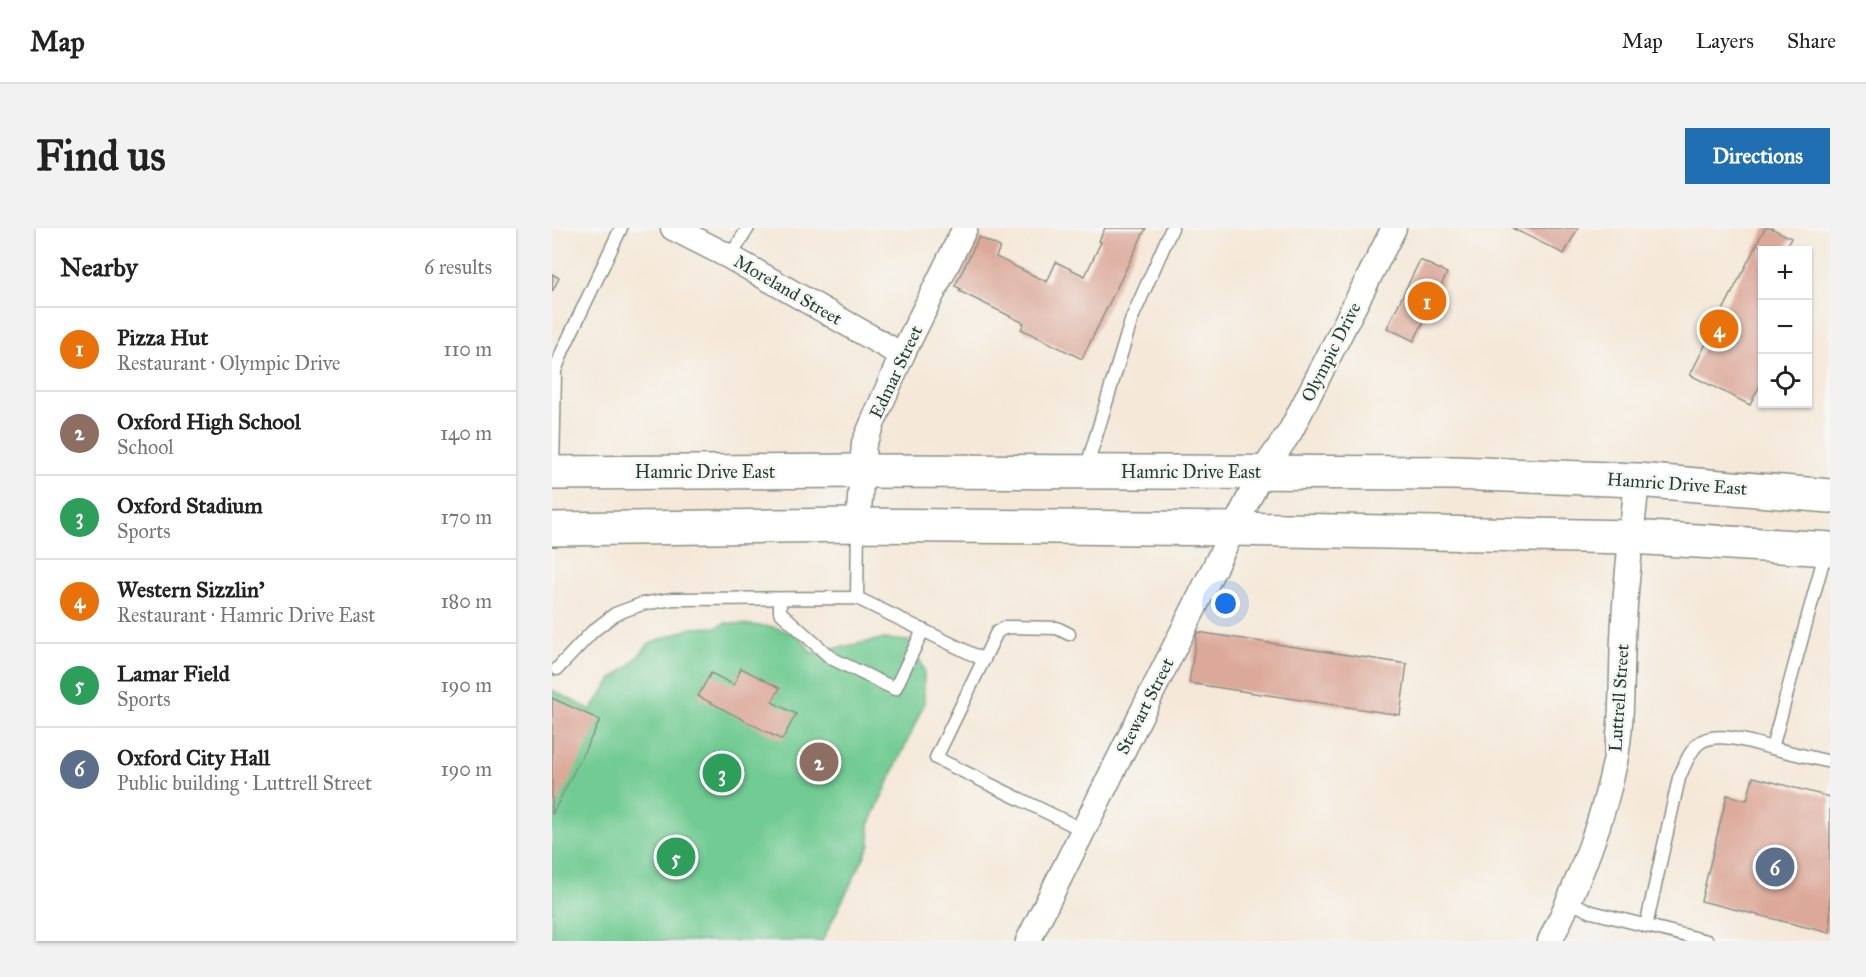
<!DOCTYPE html>
<meta charset="utf-8">
<style>
:root{--surface:#fff;--page:#f2f2f2;--text:#222;--muted:#767676;--line:#e0e0e0;--accent:#1f6fb2}
body{margin:0;font-family:"IM FELL Great Primer",serif;background:var(--page);color:var(--text)}
.controls{position:absolute;right:18px;top:18px;display:grid;overflow:hidden;border-radius:0px;box-shadow:0 2px 4px #0004}
.controls button{width:54px;height:54px;display:grid;place-items:center;padding:0;border:0;border-bottom:2px solid var(--line);background:var(--surface);color:var(--text);font:30px sans-serif}
.you{position:absolute;left:674px;top:376px;width:21px;height:21px;margin:-15px;border:4px solid #fff;border-radius:50%;background:#1a73e8;box-shadow:0 0 0 9px #1a73e833}
.badge{display:grid;place-items:center;width:39px;height:39px;border-radius:50%;background:var(--accent);color:#fff;font-size:20px;font-weight:700}
.pin{position:absolute;translate:-50% -50%;border:3px solid #fff;box-shadow:0 2px 6px #0006}
.list{margin:0;padding:0;list-style:none}
h2{display:flex;justify-content:space-between;align-items:center;height:78px;margin:0;padding:0 24px;font-size:26px}
h2 small{font-size:20px;font-weight:400;color:var(--muted)}
.list li{display:grid;grid-template-columns:39px 1fr auto;gap:18px;align-items:center;box-sizing:border-box;height:84px;padding:0 24px;border-top:2px solid var(--line)}
.list b{display:block;font-size:22px;white-space:nowrap}
.list p{margin:0;font-size:20px;white-space:nowrap;color:var(--muted)}
.list em{font-size:20px;font-style:normal;color:var(--muted)}
.icon{flex:none;width:33px;height:33px;fill:none;stroke:currentColor;stroke-width:2;stroke-linecap:round;stroke-linejoin:round}
.map{position:relative;flex:none;width:1278px;height:713px;overflow:hidden;border-radius:0px}
header{display:flex;align-items:center;gap:36px;box-sizing:border-box;height:84px;padding:0 30px;background:var(--surface);border-bottom:2px solid var(--line)}
header strong{font-size:28px}
nav{display:flex;gap:33px;margin-inline-start:auto;font-size:21px}
.intro{display:flex;align-items:center;justify-content:space-between;box-sizing:border-box;height:144px;padding:0 36px}
h1{margin:0;font-size:42px}
.button{padding:15px 27px;border-radius:0px;background:var(--accent);color:#fff;font-size:21px;font-weight:700}
main{display:flex;gap:36px;padding:0 36px}
aside{flex:1;background:var(--surface);border-radius:0px;box-shadow:0 2px 4px #0004}
.map>svg:first-child{display:block}
.green{fill:#71cb92;stroke:#488463;stroke-width:1.5}
.building{fill:#dca899}
.lines{fill:none;stroke-linecap:round;stroke-linejoin:round}
.service-casing{stroke:#8a9286;stroke-width:15}
.minor-casing{stroke:#8a9286;stroke-width:27}
.primary-casing{stroke:#8a9286;stroke-width:36}
.service{stroke:#fff;stroke-width:12}
.minor{stroke:#fff;stroke-width:24}
.primary{stroke:#fff;stroke-width:33}
.labels{text-anchor:middle;dominant-baseline:central;stroke-width:5;stroke-linejoin:round;paint-order:stroke}
.street-label{font-size:18px;fill:#1f3d34;stroke:#f6f6f2}
</style>
<header>
<strong>Map</strong>
<nav><a>Map</a><a>Layers</a><a>Share</a></nav>
</header>
<div class="intro"><h1>Find us</h1><a class="button">Directions</a></div>
<main>
<aside>
<h2>Nearby<small>6 results</small></h2>
<ul class="list">
<li><span class="badge" style="background:#e8710a">1</span><div><b>Pizza Hut</b><p>Restaurant · Olympic Drive</p></div><em>110 m</em></li>
<li><span class="badge" style="background:#8d6e63">2</span><div><b>Oxford High School</b><p>School</p></div><em>140 m</em></li>
<li><span class="badge" style="background:#2e9e5b">3</span><div><b>Oxford Stadium</b><p>Sports</p></div><em>170 m</em></li>
<li><span class="badge" style="background:#e8710a">4</span><div><b>Western Sizzlin'</b><p>Restaurant · Hamric Drive East</p></div><em>180 m</em></li>
<li><span class="badge" style="background:#2e9e5b">5</span><div><b>Lamar Field</b><p>Sports</p></div><em>190 m</em></li>
<li><span class="badge" style="background:#5c6f8a">6</span><div><b>Oxford City Hall</b><p>Public building · Luttrell Street</p></div><em>190 m</em></li>
</ul>
</aside>
<div class="map">
<svg width="1278" height="713" viewBox="0 0 1278 713">
<rect width="100%" height="100%" fill="#f6f6f2"/>
<filter id="ink" filterUnits="userSpaceOnUse"><feTurbulence type="fractalNoise" baseFrequency=".0167" numOctaves="2"/><feDisplacementMap in="SourceGraphic" scale="12" xChannelSelector="R" yChannelSelector="G"/><feConvolveMatrix kernelMatrix="1 2 1 2 8 2 1 2 1" color-interpolation-filters="sRGB"/></filter>
<filter id="wash" filterUnits="userSpaceOnUse"><feTurbulence type="fractalNoise" baseFrequency=".008" numOctaves="4" result="noise"/><feDisplacementMap in="SourceGraphic" scale="24" xChannelSelector="R" yChannelSelector="G"/><feGaussianBlur stdDeviation="1.35" result="paint"/><feColorMatrix in="noise" values="0 0 0 0 0 0 0 0 0 0 0 0 0 0 0 0 0 1.4 0 .05"/><feComposite in="paint" operator="in"/></filter>
<g filter="url(#wash)">
<rect width="100%" height="100%" fill="#f5e8d8"/>
<polygon class="green" points="174,395 222,399 248,408 259,425 330,411 357,413 372,441 372,476 317,597 318,617 270,713 0,713 0,462 39,482 60,451 76,439 98,415 140,400 165,399"/>
<g id="blocks">
<g class="building">
<polygon points="553,0 594,0 530,131 469,101 472,95 407,63 409,61 403,58 427,9 448,19 444,29 495,54 504,34 533,48 549,14 547,13"/>
<polygon points="960,0 1026,0 1012,26"/>
<polygon points="1213,0 1219,0 1239,10 1233,22 1210,22 1210,153 1198,177 1138,147"/>
<polygon points="868,32 895,45 862,113 835,100"/>
<polygon points="0,46 7,50 0,64"/>
<polygon points="645,404 855,436 848,487 637,455"/>
<polygon points="189,440 228,460 220,474 244,486 230,512 146,468 159,445 182,457"/>
<polygon points="0,470 48,492 0,587"/>
<polygon points="1201,549 1278,569 1278,705 1149,673 1175,567 1195,572"/>
</g>
</g>
</g>
<g filter="url(#ink)">
<use href="#blocks" fill-opacity="0" stroke="#8a9286" stroke-width="1.5"/>
<g class="lines">
<g class="service-casing">
<g id="service">
<polyline points="178,29 196,0"/>
<polyline points="534,241 580,90 620,0"/>
<polyline points="1,244 3,143 11,122 69,0"/>
<polyline points="305,370 306,299"/>
<polyline points="228,371 228,384 279,430 343,461 371,402"/>
<polyline points="517,406 505,400 454,399 445,404 384,530 531,602"/>
<polyline points="5,441 41,403 63,386 90,376 121,371 305,370 432,432"/>
<polyline points="1220,520 1278,534"/>
<polyline points="1018,674 1040,684 1155,713"/>
<path d="M 1094,698 L 1127,550 C 1132,539 1137,524 1146,516 C 1163,501 1201,515 1220,520 L 1274,322"/>
</g>
</g>
<g class="minor-casing">
<g id="minor">
<polyline points="121,0 178,29 350,127"/>
<polyline points="306,297 312,215 350,127 413,0"/>
<polyline points="476,713 710,244 738,204 842,0"/>
<path d="M 998,713 C 1026,656 1050,597 1063,534 C 1071,493 1069,452 1071,411 C 1073,358 1080,305 1085,252"/>
</g>
</g>
<g class="primary-casing">
<g id="primary">
<polyline points="0,245 309,243 902,245 1085,252 1278,268"/>
<polyline points="0,301 306,297 682,301 1079,309 1278,321"/>
</g>
</g>
<use href="#service" class="service"/>
<use href="#minor" class="minor"/>
<use href="#primary" class="primary"/>
</g>
</g>
<g class="labels">
<g class="street-label">
<text transform="translate(236 62) rotate(30)">Moreland Street</text>
<text transform="translate(779 124) rotate(-63)">Olympic Drive</text>
<text transform="translate(344 144) rotate(-65)">Edmar Street</text>
<text x="153" y="244">Hamric Drive East</text>
<text x="639" y="244">Hamric Drive East</text>
<text transform="translate(1125 256) rotate(4)">Hamric Drive East</text>
<text transform="translate(1067 470) rotate(-86)">Luttrell Street</text>
<text transform="translate(593 478) rotate(-63)">Stewart Street</text>
</g>
</g>
</svg>
<div class="controls">
<button>+</button>
<button>−</button>
<button><svg class="icon" aria-label="locate" viewBox="0 0 24 24"><circle cx="12" cy="12" r="6"/><path d="M12 2v4M12 18v4M2 12h4M18 12h4"/></svg></button>
</div>
<div class="you"></div>
<div class="pin badge" style="left:875px;top:73px;background:#e8710a">1</div>
<div class="pin badge" style="left:267px;top:534px;background:#8d6e63">2</div>
<div class="pin badge" style="left:170px;top:545px;background:#2e9e5b">3</div>
<div class="pin badge" style="left:1167px;top:101px;background:#e8710a">4</div>
<div class="pin badge" style="left:124px;top:629px;background:#2e9e5b">5</div>
<div class="pin badge" style="left:1223px;top:639px;background:#5c6f8a">6</div>
</div>
</main>
